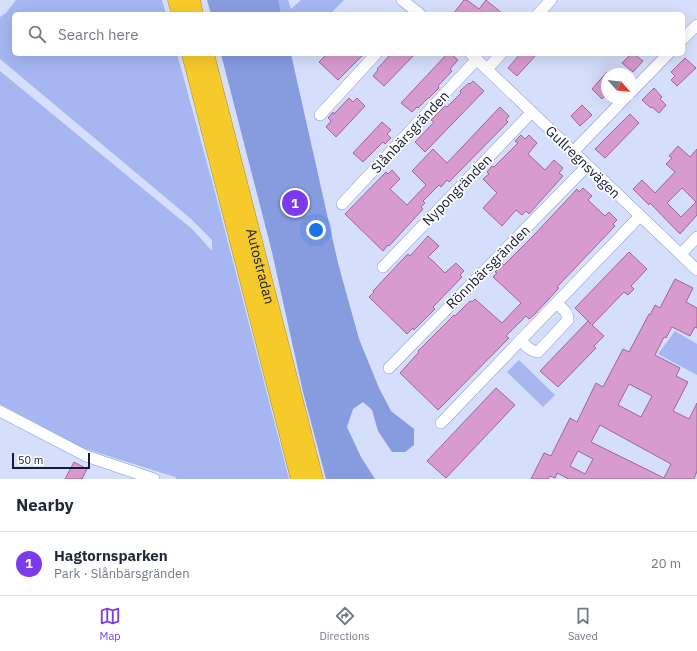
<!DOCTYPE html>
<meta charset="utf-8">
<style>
:root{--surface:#fff;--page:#f6f6f7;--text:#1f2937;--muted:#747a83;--line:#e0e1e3;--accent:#7c3aed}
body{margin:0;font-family:"IBM Plex Sans",sans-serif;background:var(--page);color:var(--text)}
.compass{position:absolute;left:601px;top:68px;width:36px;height:36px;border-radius:50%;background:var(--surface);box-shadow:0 4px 16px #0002;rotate:117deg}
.scale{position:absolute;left:12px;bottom:10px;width:78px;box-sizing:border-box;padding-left:4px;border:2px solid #151c35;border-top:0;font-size:11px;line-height:14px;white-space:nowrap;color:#151c35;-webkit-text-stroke:3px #fff;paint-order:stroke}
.you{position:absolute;left:316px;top:230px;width:14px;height:14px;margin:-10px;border:3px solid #fff;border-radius:50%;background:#1a73e8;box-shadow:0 0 0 6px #1a73e833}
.badge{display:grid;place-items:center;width:26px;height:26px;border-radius:50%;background:var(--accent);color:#fff;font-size:13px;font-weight:700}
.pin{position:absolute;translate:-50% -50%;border:2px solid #fff;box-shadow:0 1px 4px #0006}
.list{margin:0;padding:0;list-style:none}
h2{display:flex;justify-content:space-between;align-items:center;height:52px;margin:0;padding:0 16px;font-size:17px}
h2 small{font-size:13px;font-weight:400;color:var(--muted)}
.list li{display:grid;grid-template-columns:26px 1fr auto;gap:12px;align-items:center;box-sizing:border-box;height:64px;padding:0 16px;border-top:1px solid var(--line)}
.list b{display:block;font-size:15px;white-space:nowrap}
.list p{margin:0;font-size:13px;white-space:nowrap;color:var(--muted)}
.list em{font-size:13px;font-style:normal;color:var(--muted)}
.icon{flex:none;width:22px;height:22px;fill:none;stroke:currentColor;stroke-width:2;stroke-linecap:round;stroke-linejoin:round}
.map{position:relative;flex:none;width:697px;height:479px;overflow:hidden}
.search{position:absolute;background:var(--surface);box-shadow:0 4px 16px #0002;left:12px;right:12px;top:12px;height:44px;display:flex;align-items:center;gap:10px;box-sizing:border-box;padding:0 14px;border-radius:6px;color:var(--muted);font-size:15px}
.sheet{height:116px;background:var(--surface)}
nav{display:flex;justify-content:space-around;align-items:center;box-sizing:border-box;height:56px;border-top:1px solid var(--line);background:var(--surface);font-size:11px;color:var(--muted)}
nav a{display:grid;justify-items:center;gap:2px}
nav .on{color:var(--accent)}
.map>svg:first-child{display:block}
.green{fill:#a5b6f1}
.forest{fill:#879bdf}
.building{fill:#d89bd0;stroke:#a06699;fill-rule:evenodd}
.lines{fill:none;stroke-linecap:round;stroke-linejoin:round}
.minor-casing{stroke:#899cdf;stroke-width:12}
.highway-casing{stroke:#a88d2e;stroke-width:17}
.minor{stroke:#fff;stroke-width:11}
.highway{stroke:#f7ca2b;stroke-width:16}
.labels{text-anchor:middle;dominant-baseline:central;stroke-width:3.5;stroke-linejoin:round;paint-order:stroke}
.street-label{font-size:14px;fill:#151c35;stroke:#fff}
</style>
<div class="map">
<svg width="697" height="479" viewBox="0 0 697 479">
<rect width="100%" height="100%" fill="#d5defb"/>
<g class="green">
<polygon points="16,0 162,0 166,14 14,14 14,54 177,54 216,196 289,479 177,479 175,477 83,448 0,404 0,71 192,229 212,251 212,240 190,218 0,59 0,17 6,13"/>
<polygon points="208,0 288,0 291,9 301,0 344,0 330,14 212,14"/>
<polygon points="675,331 697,344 697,375 658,354"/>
<polygon points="519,360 555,395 543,407 507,372"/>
</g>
<g class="forest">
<polygon points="207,0 278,0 281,14 211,14"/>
<polygon points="221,54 291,54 338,263 359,339 379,388 391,411 414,429 414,445 405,452 392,452 378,431 372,410 363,402 353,409 347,427 361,457 375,479 326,479 303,392 272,252"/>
</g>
<g class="building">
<polygon points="464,0 467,0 479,9 486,0 503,14 453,14"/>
<polygon points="327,54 364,54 338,80 319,62"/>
<polygon points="391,54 415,54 384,86 373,76 378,70 377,69"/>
<polygon points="447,54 451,54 458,60 450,69 452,71 438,86 439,88 429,98 428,98 418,108 417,107 412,112 401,103"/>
<polygon points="520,54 537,54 517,76 508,68"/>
<polygon points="631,54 634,54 643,61 633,72 622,63"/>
<polygon points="685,58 696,68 677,86 671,80 675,76 671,72"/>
<polygon points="607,72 607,94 602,99 592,89"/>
<polygon points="473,81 484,91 425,152 415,142 434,122 431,120 445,106 447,107 461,93 460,91 469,83 470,84"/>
<polygon points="654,88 662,97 660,99 666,105 659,113 652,107 651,108 642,100"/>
<polygon points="349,98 353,102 357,98 365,106 336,137 326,127 331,121 328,118 333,112 334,114"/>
<polygon points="582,105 592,115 580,126 571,116"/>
<polygon points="500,107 509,116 506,120 508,122 449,182 447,180 441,187 439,185 423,201 425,203 421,207 423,209 389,246 388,245 383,251 345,214 386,172 388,174 392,170 400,179 390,189 407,205 426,185 412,171 433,149 447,163"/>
<polygon points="630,114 639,123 605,158 595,149"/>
<polygon points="382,122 391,130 387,134 391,138 385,144 383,142 363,162 353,153"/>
<polygon points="521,135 525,139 529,135 537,143 528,154 545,170 554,160 563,168 559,173 563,176 529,214 526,211 522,215 516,210 502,226 483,208 497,193 483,179 489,174 487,172 492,166 494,167 518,143 515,141"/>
<path d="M 678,146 L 690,157 L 697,149 L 697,215 L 680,234 L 650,203 L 649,205 L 633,189 L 642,180 L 655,193 L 675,172 L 666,164 L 672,158 L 669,156 ZM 682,188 L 696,202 L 681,217 L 667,203 Z"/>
<polygon points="583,188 592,196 588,200 605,216 609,212 617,220 613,224 615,226 557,287 559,288 534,315 529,319 526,316 506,336 509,338 438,410 400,373 419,352 418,351 454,315 455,316 470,301 472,302 475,299 502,323 521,303 493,277 497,273 495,272 502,264 504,265 534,235 577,189 579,192"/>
<polygon points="428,236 439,246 428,257 433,261 445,273 456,263 464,271 460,275 462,277 433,307 435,309 414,330 413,328 407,334 369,297 374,292 373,291 402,260 408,254 410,256"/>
<polygon points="629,252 647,269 631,286 634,289 628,295 624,292 592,325 604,336 594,346 596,348 558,387 540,371 588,321 591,324 575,308"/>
<path d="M 675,279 L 693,288 L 686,302 L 697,308 L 697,328 L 695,327 L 690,336 L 672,327 L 666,338 L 664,337 L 655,355 L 680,368 L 676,376 L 688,382 L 673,411 L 689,419 L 697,403 L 697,471 L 694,479 L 569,479 L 557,473 L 555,478 L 550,476 L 548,479 L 531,479 L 544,453 L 551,456 L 570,418 L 577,422 L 596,383 L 603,387 L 623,349 L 629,352 L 649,314 L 650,315 L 655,305 L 660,308 ZM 629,384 L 652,396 L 641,417 L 618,405 ZM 600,425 L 671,464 L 664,478 L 591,442 ZM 578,451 L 593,459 L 585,474 L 570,466 Z"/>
<polygon points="496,388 515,405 446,478 427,461"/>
<polygon points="74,462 87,469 82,479 65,479"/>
</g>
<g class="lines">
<g class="minor-casing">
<g id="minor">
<polyline points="402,0 420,14"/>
<polyline points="538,14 551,0"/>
<polyline points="683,39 697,25"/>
<polyline points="471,54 697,270"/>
<polyline points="487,69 501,54"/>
<polyline points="631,92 668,54"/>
<polyline points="320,115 376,54"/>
<polyline points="573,152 625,98"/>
<polyline points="342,204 477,59"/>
<polyline points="681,254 697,237"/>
<polyline points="383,267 531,113"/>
<path d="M 521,340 C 526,346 530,351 538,352 L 568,320 C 568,312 562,308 556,303"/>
<polyline points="389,368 587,166"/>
<polyline points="0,411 86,456 154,479"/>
<polyline points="441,423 640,216"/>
</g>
</g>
<g class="highway-casing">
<g id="highway">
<polyline points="176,0 180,14"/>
<polyline points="192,0 195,14"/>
<polyline points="190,54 299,479"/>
<path id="s1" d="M 206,54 L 315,479"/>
</g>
</g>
<use href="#minor" class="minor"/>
<use href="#highway" class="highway"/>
</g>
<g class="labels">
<g class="street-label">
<text transform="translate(410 132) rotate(-47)">Slånbärsgränden</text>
<text transform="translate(583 162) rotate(44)">Gullregnsvägen</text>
<text transform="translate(457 190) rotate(-46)">Nypongränden</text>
<text stroke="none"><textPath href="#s1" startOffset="219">Autostradan</textPath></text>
<text transform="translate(488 267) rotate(-45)">Rönnbärsgränden</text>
</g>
</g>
</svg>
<svg class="compass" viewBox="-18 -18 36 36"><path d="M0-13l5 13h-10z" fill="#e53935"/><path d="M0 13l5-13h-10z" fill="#747a83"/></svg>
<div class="scale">50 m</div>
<div class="you"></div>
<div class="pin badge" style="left:295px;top:203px">1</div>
<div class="search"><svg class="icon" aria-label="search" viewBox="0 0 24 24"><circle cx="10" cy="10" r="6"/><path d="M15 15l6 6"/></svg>Search here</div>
</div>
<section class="sheet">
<h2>Nearby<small></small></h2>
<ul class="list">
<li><span class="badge">1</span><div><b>Hagtornsparken</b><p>Park · Slånbärsgränden</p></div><em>20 m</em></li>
</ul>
</section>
<nav>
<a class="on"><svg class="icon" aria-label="map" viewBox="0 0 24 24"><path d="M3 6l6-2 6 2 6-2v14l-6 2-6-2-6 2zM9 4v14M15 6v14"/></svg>Map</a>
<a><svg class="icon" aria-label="directions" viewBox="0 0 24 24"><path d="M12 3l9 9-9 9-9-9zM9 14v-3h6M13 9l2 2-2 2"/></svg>Directions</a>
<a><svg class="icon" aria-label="saved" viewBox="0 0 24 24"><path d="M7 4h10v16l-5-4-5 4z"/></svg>Saved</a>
</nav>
